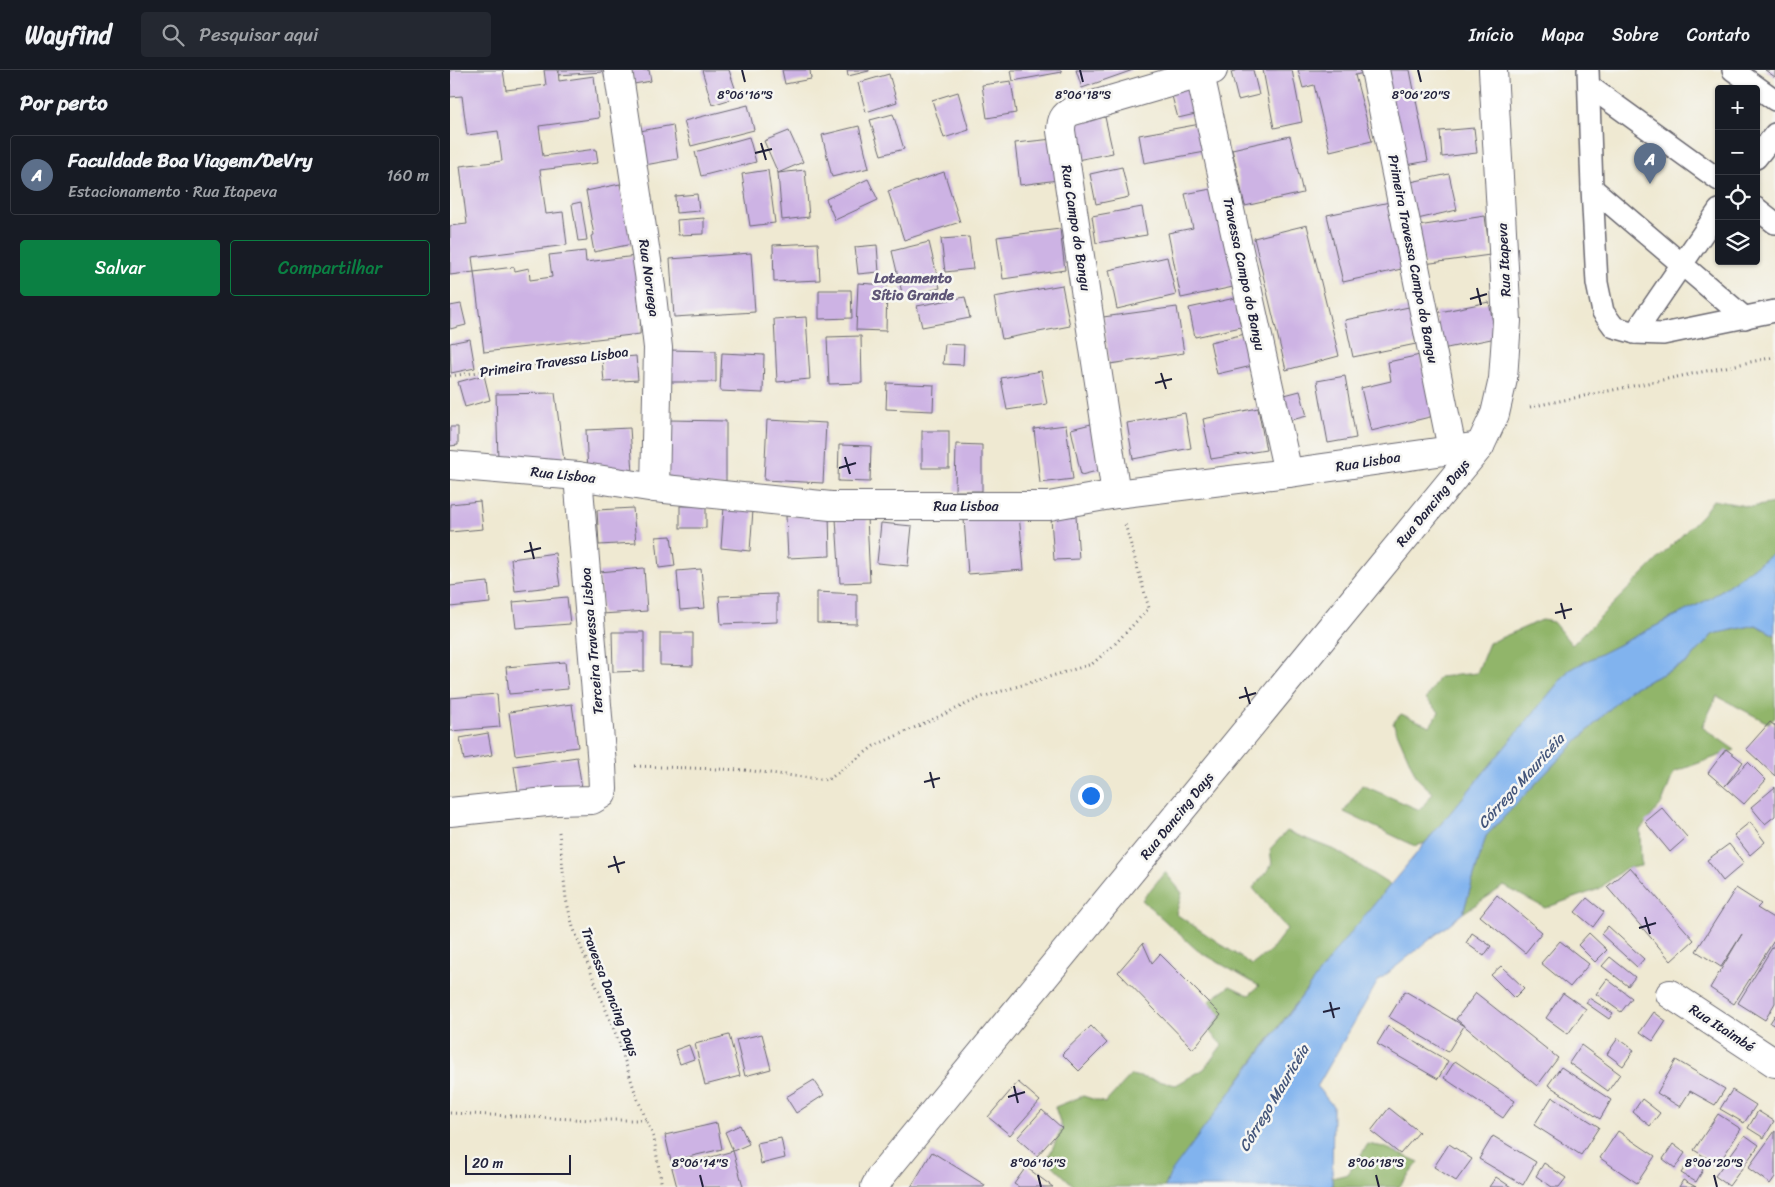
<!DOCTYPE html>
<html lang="pt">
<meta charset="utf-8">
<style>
:root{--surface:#171b24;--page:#242831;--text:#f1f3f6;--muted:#9ea1a6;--line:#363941;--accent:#0b8043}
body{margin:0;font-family:Sriracha,sans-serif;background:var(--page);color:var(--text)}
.controls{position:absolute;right:15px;top:15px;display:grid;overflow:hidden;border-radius:5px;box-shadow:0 1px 4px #0004}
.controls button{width:45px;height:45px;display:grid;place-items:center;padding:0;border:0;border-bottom:1px solid var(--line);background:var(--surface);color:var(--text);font:25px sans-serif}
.scale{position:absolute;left:15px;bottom:12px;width:106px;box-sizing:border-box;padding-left:5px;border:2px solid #22223b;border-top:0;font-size:14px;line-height:18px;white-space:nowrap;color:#22223b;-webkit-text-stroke:4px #f6f6f2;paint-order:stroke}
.you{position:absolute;left:640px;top:725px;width:18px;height:18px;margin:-12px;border:4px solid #fff;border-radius:50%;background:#1a73e8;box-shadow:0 0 0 8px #1a73e833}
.badge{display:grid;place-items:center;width:32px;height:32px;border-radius:50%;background:var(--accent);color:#fff;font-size:16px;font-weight:700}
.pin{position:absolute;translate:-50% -41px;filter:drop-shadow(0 1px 2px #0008)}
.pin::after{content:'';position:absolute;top:26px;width:18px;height:15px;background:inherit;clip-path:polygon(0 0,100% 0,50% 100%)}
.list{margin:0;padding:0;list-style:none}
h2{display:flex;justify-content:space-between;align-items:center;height:65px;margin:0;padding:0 20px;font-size:21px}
h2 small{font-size:16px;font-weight:400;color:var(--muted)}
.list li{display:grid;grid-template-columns:32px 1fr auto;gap:15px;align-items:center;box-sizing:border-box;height:80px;margin:0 10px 10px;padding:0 10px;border:1px solid var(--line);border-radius:5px}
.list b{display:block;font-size:19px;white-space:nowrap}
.list p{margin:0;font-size:16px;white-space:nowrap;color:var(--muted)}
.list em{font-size:16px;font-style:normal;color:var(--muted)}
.actions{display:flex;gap:10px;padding:15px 20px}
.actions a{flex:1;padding:11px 0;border:1px solid var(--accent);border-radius:5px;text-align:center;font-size:18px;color:var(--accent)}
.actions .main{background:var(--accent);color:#fff}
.icon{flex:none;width:28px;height:28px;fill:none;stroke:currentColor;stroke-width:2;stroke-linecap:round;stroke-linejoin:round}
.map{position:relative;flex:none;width:1325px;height:1117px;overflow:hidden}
header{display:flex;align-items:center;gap:30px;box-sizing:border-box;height:70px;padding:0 25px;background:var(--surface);border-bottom:1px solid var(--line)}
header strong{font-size:24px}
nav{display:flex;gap:28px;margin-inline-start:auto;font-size:18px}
.search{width:350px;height:45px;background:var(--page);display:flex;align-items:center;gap:12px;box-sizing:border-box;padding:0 18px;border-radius:5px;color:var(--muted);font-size:19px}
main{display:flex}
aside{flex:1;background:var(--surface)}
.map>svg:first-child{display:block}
.forest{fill:#91b56a;stroke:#5a6c52}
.water{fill:#81b3ee;stroke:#526a94}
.building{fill:#cdb3e4}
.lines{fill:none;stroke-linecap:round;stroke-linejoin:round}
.lane-casing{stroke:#6a6870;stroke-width:24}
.street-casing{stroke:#6a6870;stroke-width:30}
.path{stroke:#6a6870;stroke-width:3;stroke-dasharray:1 4;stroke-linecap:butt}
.lane{stroke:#fff;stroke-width:21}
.street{stroke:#fff;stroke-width:28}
.ticks{fill:none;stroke:#22223b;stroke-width:2}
.labels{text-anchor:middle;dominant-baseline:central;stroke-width:5;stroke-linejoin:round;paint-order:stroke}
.street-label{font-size:14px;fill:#22223b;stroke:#f6f6f2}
.neighbourhood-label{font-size:15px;font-weight:bold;fill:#5e5576;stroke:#f6f6f2}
.water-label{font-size:15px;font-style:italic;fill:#43557a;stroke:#f6f6f2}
.ticks-label{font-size:12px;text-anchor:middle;fill:#22223b;stroke:#f6f6f2;stroke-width:5;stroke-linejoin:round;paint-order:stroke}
</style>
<header>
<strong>Wayfind</strong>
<div class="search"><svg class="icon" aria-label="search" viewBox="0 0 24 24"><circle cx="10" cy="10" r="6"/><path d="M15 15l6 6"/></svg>Pesquisar aqui</div>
<nav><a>Início</a><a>Mapa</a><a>Sobre</a><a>Contato</a></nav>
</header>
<main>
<aside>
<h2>Por perto<small></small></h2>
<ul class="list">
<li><span class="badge" style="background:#5c6f8a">A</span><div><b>Faculdade Boa Viagem/DeVry</b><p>Estacionamento · Rua Itapeva</p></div><em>160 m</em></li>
</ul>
<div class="actions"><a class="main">Salvar</a><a>Compartilhar</a></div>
</aside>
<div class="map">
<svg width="1325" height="1117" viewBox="0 0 1325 1117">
<rect width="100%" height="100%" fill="#f6f6f2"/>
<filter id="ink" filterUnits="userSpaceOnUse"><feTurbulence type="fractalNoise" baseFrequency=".02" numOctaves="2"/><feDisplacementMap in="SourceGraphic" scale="10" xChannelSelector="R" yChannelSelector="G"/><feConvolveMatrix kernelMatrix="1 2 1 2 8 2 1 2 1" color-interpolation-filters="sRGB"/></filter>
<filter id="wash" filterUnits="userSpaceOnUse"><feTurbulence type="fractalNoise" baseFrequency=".0096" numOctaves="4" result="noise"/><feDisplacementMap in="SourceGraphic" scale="20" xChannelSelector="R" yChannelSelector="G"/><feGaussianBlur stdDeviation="1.12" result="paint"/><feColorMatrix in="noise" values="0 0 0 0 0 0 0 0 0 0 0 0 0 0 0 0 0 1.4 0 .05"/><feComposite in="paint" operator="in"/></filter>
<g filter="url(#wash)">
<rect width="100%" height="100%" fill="#efe9d2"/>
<g class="forest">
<polygon points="1263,430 1301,437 1325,433 1325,482 1259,529 1119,600 975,773 965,776 894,742 912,715 970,740 983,723 967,708 943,653 951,644 980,656 989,642 976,629 989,607 1027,603 1039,573 1092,550 1103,552 1122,575 1253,444"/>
<polygon points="1306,555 1325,565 1325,648 1318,653 1267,626 1252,657 1285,680 1224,702 1212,733 1190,760 1191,796 1174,799 1149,819 1095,838 1054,816 1013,843 1036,766 1109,689 1179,620 1238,592 1263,564"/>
<path d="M 837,761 L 887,781 L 940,815 C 861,910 788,1010 717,1111 L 715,1117 L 625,1117 L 597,1090 L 612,1058 L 605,1037 L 633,1026 L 655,1033 L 681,1005 L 726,1015 L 754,999 L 772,975 L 759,961 L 771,945 L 759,931 L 780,916 L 799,925 L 809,916 L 747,880 L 692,830 L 715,802 L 732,823 L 726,844 L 802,895 L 821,880 L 837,859 L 803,818 L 822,795 L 820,779 Z"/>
<polygon points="918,1074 934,1077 969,1092 949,1117 882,1117 882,1108 898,1104"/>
</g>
<polygon class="water" points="1325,482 1325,565 1306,555 1263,564 1238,592 1179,620 1109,689 1036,766 1013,843 928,911 867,1017 883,1036 882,1117 715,1117 720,1104 887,879 1119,600 1259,529"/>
<g id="blocks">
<g class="building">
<polygon points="0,0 53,0 56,20 96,15 94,0 108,0 109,11 144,6 149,48 89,56 93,86 146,79 148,93 90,100 96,144 113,142 117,175 22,187 24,202 64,197 65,201 79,198 80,210 102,207 99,185 135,181 136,192 186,186 191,233 190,264 34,282 24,202 0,205 0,156 17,154 10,96 52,91 48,61 17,65 12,26 0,27"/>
<polygon points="109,0 152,0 152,2 109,5"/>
<polygon points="181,0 199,0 201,11 184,14"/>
<polygon points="252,0 279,0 288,27 262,35"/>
<polygon points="332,0 360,0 361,9 335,14"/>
<polygon points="397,0 419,0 419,1 398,6"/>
<polygon points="561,0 611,0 612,2 563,11"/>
<polygon points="626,0 683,0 632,18"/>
<polygon points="788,0 803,0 809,25 788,30 781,2"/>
<polygon points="813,0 842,0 852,52 824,58"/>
<polygon points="848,0 917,0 918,2 905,5 922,71 880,81 864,15 853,18"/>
<polygon points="932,0 960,0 978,91 951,96"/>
<polygon points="1315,0 1325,0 1325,7"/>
<polygon points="439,4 447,32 416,42 408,13"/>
<polygon points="561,11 566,43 537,48 532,15"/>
<polygon points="743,14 750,43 728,48 720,19"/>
<polygon points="508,22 519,60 494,68 482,30"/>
<polygon points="298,35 304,60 241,76 234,51"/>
<polygon points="443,44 454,79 431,85 420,50"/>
<polygon points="655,47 663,83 627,90 620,54"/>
<polygon points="756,53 761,81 694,93 689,65"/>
<polygon points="223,55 228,89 195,95 190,61"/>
<polygon points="409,56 419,98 382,107 372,65"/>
<polygon points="1024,58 1027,83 992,87 990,61"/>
<polygon points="339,61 353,92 328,103 355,100 359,147 332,150 328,103 314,71"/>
<polygon points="840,66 853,123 795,136 782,79"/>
<polygon points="299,67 306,92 251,106 245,82"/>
<polygon points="603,69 608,110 570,115 565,73"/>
<polygon points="672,97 679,127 646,134 640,104"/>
<polygon points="318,100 325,153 300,156 292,104"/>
<polygon points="494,102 510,152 454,170 438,121"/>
<polygon points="999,104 1007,140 963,150 956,113"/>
<polygon points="418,109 428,130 385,150 376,129"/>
<polygon points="170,114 182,174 144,182 141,166 144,165 136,121"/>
<polygon points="766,118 788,216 731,228 718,163 743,158 735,124"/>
<polygon points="247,124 249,141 226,143 225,126"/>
<polygon points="131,132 137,170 128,171 122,134"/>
<polygon points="940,132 956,198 893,212 877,145"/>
<polygon points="692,137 697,165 646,173 642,146"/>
<polygon points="1035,146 1040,185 974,194 968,156"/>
<polygon points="254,148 254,164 228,165 227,150"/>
<polygon points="857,155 889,286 836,300 804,168"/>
<polygon points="610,159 615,200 553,209 547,167"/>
<polygon points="519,167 523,199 495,202 491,169"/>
<polygon points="479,172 490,218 453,227 442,181"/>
<polygon points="368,173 370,210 324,212 323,175"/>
<polygon points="427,175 429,202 408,204 405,177"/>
<polygon points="301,183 305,242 224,247 220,189"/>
<polygon points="717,187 726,225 667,239 659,200"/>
<polygon points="408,213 437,215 436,261 406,260"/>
<polygon points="612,215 620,256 552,269 544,227"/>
<polygon points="369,220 401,220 402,248 369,249"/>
<polygon points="515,227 520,248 472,257 467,236"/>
<polygon points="785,228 791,257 745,267 739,238"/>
<polygon points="1039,232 1046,268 992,279 985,243"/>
<polygon points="11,234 16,255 0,259 0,236"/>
<polygon points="727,237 734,283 660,294 653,247"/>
<polygon points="959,237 966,274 903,287 895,250"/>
<polygon points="356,247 360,309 327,312 324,249"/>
<polygon points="795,264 802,296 767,304 760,272"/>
<polygon points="411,266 412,313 379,314 377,267"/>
<polygon points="20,269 25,298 1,303 0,273"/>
<polygon points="495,274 514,275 513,295 493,294"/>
<polygon points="219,280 266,281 266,312 218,312"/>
<polygon points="272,283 314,285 313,323 270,321"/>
<polygon points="970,285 984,346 921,361 911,318 941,311 938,292"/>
<polygon points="186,286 188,310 154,312 152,289"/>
<polygon points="591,301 597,334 557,340 551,308"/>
<polygon points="34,305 40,330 15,337 8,312"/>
<polygon points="895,306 906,368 878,373 867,311"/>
<polygon points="437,313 484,315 483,341 436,339"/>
<polygon points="850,321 857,346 834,352 827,327"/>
<polygon points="105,323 114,391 48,389 46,324"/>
<polygon points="808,338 816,380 761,389 753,349"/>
<polygon points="735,343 741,378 683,389 677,353"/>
<polygon points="219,350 276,351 276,416 218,416"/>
<polygon points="317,350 376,353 373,413 314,410"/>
<polygon points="641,354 651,400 631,405 621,359"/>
<polygon points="616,355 623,409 590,413 584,359"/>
<polygon points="0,357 8,357 8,375 0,376"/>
<polygon points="180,358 183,403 138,405 136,360"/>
<rect x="472" y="361" width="27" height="37"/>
<polygon points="506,374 532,375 532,421 505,421"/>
<polygon points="389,375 421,376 420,412 388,411"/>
<polygon points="30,431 33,459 0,462 0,434"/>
<rect x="230" y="436" width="26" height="22"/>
<polygon points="274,437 303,440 300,481 271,478"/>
<polygon points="183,438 186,473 149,475 147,440"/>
<polygon points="569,444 574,500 518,504 514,449"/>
<polygon points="379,445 380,486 338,488 336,446"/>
<polygon points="626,446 629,489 604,490 601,448"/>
<polygon points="417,447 420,512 390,513 386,449"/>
<polygon points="431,453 462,456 458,496 427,493"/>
<polygon points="221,466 225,496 209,498 206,467"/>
<polygon points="105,483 110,516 65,521 61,489"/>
<polygon points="194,498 197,541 152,544 149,502"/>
<polygon points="251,499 255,538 230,540 227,501"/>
<polygon points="38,512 40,533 0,537 0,516"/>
<polygon points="367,522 407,524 407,554 367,553"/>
<polygon points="327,524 327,552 271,554 269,526"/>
<polygon points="117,527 120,554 66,558 63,532"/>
<polygon points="162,562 194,562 194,601 163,602"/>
<polygon points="210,563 243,563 243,596 210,595"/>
<polygon points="115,592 118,619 59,624 56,597"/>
<polygon points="47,624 50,657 0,661 0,628"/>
<polygon points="122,634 128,677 65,685 59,642"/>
<polygon points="1320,652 1325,656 1325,706 1296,679"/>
<polygon points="38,663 42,685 14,690 10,668"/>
<polygon points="1276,679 1293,692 1275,716 1298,692 1316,710 1294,734 1258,703"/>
<polygon points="127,687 132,718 69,728 64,696"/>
<polygon points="1325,717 1325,746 1315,754 1301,737"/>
<polygon points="1212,738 1237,767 1220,782 1195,752"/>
<polygon points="1300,752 1315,772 1300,785 1284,765"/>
<polygon points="1279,774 1294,793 1273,811 1257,790"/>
<polygon points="1180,797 1244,870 1221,891 1157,817"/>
<polygon points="1286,818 1311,834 1307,838 1325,849 1325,869 1284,934 1260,918 1292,864 1271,897 1246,881"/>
<polygon points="1047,825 1092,862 1075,883 1030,846"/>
<polygon points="1137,828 1154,842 1143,857 1125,842"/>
<polygon points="1158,856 1194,889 1187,897 1151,864"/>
<polygon points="1022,863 1041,876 1034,886 1016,873"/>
<polygon points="1139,863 1157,880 1145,892 1128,875"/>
<polygon points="1110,871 1139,894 1120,917 1091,893"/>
<polygon points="693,873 702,893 710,884 771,945 743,979 668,902"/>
<polygon points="1325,873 1325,933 1315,950 1288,933"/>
<polygon points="1160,887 1185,907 1178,916 1152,896"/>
<polygon points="1051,896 1074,918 1064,928 1041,905"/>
<polygon points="1157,909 1182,928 1171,942 1146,924"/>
<polygon points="955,921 1014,956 998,982 939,947"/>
<polygon points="1026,923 1108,988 1087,1016 1006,949"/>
<polygon points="1113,923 1136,939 1118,964 1096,948"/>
<polygon points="1139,928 1163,943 1159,949 1136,933"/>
<polygon points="1204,942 1216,951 1203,971 1190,962"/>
<polygon points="1325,945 1325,956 1320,953"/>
<polygon points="641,956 657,973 629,1001 612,984"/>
<polygon points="938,956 998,991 988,1009 927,974"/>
<polygon points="312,964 321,999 295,1006 286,970"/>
<polygon points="279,965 290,1006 255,1015 245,974"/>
<polygon points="1168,968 1184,980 1173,996 1157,984"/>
<polygon points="239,975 244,989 230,994 225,980"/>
<polygon points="1131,975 1170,1004 1158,1021 1119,993"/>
<polygon points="1226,990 1275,1019 1265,1035 1240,1021 1230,1037 1207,1023"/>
<polygon points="1005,991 1065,1031 1053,1048 994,1008"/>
<polygon points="1111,997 1161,1030 1150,1049 1098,1015"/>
<polygon points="364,1010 374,1025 346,1043 336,1027"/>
<polygon points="568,1012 590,1031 560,1065 538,1047"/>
<polygon points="1282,1020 1306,1035 1294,1053 1270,1039"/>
<polygon points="1102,1027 1149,1057 1131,1085 1084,1055"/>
<polygon points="1192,1029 1210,1043 1200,1056 1183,1042"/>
<polygon points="939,1038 969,1062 950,1084 921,1061"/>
<polygon points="592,1040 612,1058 587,1086 567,1068"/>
<polygon points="1308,1041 1324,1051 1314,1068 1298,1058"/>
<polygon points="1268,1044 1291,1059 1268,1095 1244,1080"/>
<polygon points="267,1053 272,1079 221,1091 215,1065"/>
<polygon points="290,1055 299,1074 283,1081 275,1062"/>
<polygon points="1168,1061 1205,1086 1187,1113 1150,1088"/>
<polygon points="1325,1061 1325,1107 1320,1114 1298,1098"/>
<polygon points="1295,1065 1309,1075 1279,1116 1265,1106"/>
<polygon points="1043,1066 1086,1092 1073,1115 1029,1089"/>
<polygon points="331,1068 335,1088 311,1094 307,1073"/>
<polygon points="999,1074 1022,1089 1006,1111 984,1097"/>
<polygon points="1223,1074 1235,1083 1225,1098 1213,1089"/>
<polygon points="283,1081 293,1116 288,1117 227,1117 222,1098"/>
<polygon points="482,1082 535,1115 534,1117 461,1117"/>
<polygon points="1239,1091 1253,1100 1246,1112 1231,1103"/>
<polygon points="1094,1093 1116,1108 1109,1117 1102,1117 1086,1106"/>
<polygon points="576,1097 603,1117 569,1117 564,1114"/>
<polygon points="1046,1107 1061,1117 1039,1117"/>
<polygon points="1233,1110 1246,1117 1229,1117"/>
</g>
</g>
</g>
<g filter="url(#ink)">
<use href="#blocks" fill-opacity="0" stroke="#6a6870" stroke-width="1"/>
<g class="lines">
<g class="lane-casing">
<g id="lane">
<polyline points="1138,0 1142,118 1147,213 1153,242 1164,257 1185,263 1213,264 1325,241"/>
<polyline points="1283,0 1325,30"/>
<polyline points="1139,16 1269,110"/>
<polyline points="1306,88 1325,64"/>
<polyline points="1142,118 1295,248"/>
<polyline points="1306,138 1325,153"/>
<polyline points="1185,263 1269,140"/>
</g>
</g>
<g class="street-casing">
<g id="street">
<polyline points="168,0 201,217 208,278 205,418"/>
<polyline points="925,0 1002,379"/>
<polyline points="750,4 838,403"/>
<polyline points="0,395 128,406 205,418 381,436 599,436 666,424 838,403 1030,376"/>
<path d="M 666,424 L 611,61 C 611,51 613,45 623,41 L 763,0"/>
<polyline points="0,742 106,731 142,730 152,724 153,719 152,695 128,406"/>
<polyline points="1220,924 1325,993"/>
<polyline points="425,1117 431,1106 1030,376 1045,344 1053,309 1057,251 1043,0"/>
</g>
</g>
<g class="path">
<polyline points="0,306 177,282"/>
<polyline points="1080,337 1325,287"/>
<polyline points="185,696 294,700 378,710 424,676 532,627 642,594 664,575 699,538 675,454"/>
<polyline points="109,762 116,829 123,857 168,970 186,1025 204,1069 212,1117"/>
<polyline points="0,1043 143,1050 196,1050"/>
</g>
<use href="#lane" class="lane"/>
<use href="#street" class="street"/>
</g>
</g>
<path class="ticks" d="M 292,0 L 295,12M 630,0 L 633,12M 968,0 L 971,12M 311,73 L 316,90M 305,83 L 322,79M 1027,218 L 1031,235M 1020,229 L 1037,224M 711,303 L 716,319M 705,313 L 722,309M 395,387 L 400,404M 389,398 L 406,393M 80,472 L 84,489M 74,482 L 91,478M 1111,533 L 1115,549M 1105,543 L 1122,539M 795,617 L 800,634M 789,628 L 806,623M 480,702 L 484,718M 474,712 L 490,708M 164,786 L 169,803M 158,797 L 175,792M 1195,847 L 1200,864M 1189,858 L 1206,853M 880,932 L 884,948M 873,942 L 890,938M 564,1016 L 568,1033M 558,1027 L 575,1022M 250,1105 L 253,1117M 588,1105 L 591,1117M 926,1105 L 929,1117M 1264,1105 L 1267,1117"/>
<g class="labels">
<g class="street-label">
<text transform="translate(626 158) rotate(81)">Rua Campo do Bangu</text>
<text transform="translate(963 189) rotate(79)">Primeira Travessa Campo do Bangu</text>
<text transform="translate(1054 190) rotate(-93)">Rua Itapeva</text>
<text transform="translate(794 204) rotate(78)">Travessa Campo do Bangu</text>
<text transform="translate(199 208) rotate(82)">Rua Noruega</text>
<text transform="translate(104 292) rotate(-8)">Primeira Travessa Lisboa</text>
<text transform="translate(918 392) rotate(-9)">Rua Lisboa</text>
<text transform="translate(113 405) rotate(6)">Rua Lisboa</text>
<text transform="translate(983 433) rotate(-51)">Rua Dancing Days</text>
<text x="516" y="436">Rua Lisboa</text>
<text transform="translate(142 571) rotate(-95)">Terceira Travessa Lisboa</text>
<text transform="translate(727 746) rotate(-51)">Rua Dancing Days</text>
<text transform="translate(160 922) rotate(69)">Travessa Dancing Days</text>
<text transform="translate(1272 958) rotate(33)">Rua Itaimbé</text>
</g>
<g class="neighbourhood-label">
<text x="463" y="208">Loteamento<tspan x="463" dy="17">Sítio Grande</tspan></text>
</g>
<g class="water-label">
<text transform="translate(1071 711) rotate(-48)">Córrego Mauricéia</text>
<text transform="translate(824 1028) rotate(-59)">Córrego Mauricéia</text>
</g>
</g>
<g class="ticks-label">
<text x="295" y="29">8°06'16"S</text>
<text x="633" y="29">8°06'18"S</text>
<text x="971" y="29">8°06'20"S</text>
<text x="250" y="1097">8°06'14"S</text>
<text x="588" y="1097">8°06'16"S</text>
<text x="926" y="1097">8°06'18"S</text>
<text x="1264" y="1097">8°06'20"S</text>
</g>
</svg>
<div class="controls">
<button>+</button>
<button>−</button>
<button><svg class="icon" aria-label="locate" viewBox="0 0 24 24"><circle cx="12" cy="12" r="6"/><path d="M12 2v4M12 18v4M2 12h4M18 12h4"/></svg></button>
<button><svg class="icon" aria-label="layers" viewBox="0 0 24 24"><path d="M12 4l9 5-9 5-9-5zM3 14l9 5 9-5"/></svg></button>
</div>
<div class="scale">20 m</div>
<div class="you"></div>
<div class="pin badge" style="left:1200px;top:114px;background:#5c6f8a">A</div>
</div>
</main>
